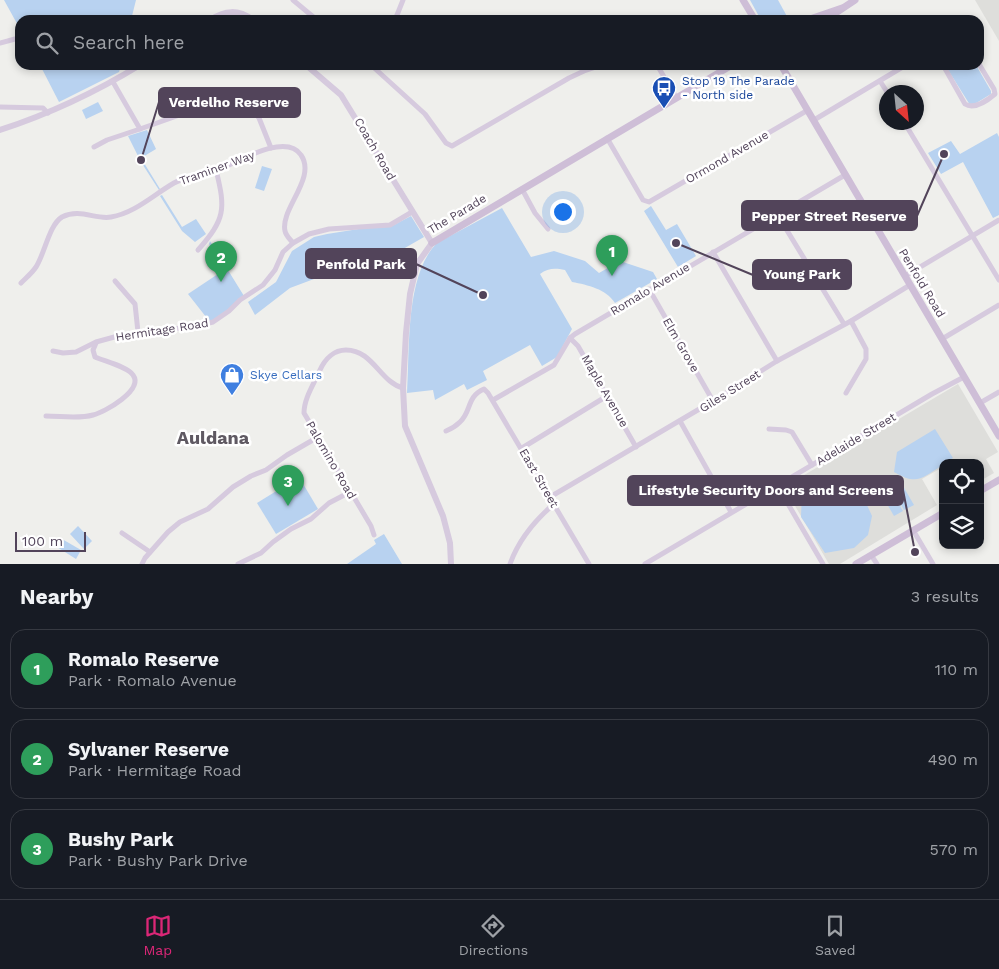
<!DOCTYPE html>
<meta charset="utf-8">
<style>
:root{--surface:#171b24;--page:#242831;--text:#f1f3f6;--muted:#9ea1a6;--line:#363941;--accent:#db2777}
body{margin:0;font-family:"Work Sans",sans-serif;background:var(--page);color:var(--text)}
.controls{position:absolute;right:15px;bottom:15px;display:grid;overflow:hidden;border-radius:10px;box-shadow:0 2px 8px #0003}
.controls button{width:45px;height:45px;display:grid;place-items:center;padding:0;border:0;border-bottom:1px solid var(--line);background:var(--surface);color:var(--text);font:25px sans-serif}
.compass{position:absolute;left:879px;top:85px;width:45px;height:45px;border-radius:50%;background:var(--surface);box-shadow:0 2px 8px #0003;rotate:153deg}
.scale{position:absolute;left:15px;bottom:12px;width:71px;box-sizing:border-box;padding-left:5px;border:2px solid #52445a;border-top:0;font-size:14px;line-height:18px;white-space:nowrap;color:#52445a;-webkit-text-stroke:4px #fff;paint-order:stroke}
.you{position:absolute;left:562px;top:211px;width:18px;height:18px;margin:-12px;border:4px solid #fff;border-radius:50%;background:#1a73e8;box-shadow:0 0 0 8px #1a73e833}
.badge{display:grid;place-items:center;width:32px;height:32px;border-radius:50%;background:var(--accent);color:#fff;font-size:16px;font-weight:700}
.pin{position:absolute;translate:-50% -41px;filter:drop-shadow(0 1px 2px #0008)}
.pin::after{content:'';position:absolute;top:26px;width:18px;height:15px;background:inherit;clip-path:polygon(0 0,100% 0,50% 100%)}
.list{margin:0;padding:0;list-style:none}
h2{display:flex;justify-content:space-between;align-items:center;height:65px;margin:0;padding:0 20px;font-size:21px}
h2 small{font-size:16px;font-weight:400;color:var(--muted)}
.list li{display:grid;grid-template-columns:32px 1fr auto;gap:15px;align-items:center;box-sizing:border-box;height:80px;margin:0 10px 10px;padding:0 10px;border:1px solid var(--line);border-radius:15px}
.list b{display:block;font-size:19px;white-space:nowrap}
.list p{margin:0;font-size:16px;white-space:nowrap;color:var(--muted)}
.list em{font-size:16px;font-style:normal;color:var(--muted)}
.icon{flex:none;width:28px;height:28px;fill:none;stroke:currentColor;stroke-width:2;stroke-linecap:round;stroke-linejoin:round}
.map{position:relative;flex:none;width:999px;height:564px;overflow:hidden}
.search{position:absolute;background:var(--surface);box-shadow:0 2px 8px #0003;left:15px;right:15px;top:15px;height:55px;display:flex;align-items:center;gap:12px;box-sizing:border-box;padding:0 18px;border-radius:15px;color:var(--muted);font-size:19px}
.sheet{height:335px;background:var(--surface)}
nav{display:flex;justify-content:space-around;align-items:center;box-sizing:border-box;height:70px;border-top:1px solid var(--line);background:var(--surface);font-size:14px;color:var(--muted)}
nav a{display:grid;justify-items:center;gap:2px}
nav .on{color:var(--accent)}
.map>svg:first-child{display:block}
.education{fill:#dededb}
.green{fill:#b8d2f0}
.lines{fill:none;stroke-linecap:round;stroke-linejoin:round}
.minor{stroke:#d6cade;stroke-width:5}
.tertiary{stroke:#d6cade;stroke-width:6}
.secondary{stroke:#cebed7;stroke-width:7}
.labels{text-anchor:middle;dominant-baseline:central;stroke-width:5;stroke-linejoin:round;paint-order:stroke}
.transit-label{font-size:12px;fill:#164399;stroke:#fff;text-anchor:start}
.street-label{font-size:12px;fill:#52445a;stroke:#fff}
.shop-label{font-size:12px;fill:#366cbe;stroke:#fff;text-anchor:start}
.district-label{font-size:18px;font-weight:bold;fill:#5f5962;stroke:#fff}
.leader{fill:none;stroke:#52445a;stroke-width:2}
.callout-dot{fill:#52445a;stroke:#fff;stroke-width:2}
.callout{fill:#52445a;stroke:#52445a;stroke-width:2}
.callout-label{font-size:14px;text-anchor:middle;font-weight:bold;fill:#fff}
</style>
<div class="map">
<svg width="999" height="564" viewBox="0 0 999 564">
<rect width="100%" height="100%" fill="#efefec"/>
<g class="education">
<polygon points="975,0 999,0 999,41"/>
<polygon points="958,384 998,452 986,459 994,473 980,481 980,463 943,463 943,467 922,479 937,505 840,564 829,564 784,487"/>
</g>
<g class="green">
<polygon points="4,0 136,0 131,20 20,20 20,29"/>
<polygon points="750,0 778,0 789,20 761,20"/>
<polygon points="40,65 121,65 119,72 59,102"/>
<polygon points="945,65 976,65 991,91 991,94 973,105 970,105"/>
<polygon points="98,102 103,111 86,119 82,110"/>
<polygon points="147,130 156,149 141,158 160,189 159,190 141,162 128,136"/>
<polygon points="997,133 999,137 999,215 993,218 963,162 941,174 928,153 951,141 960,154"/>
<polygon points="262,166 272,169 264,191 255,188"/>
<polygon points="162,195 182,227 196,219 206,234 195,242 182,231 160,196"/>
<polygon points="651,206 666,230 677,224 696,256 678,267 644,211"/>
<path d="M 502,208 L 531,257 L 554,251 L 585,261 L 599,273 L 620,261 L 653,272 L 657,279 L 615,303 C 606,289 588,285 572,282 L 565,270 C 555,268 548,268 540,274 L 572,329 L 557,357 L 542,366 L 530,345 L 483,371 L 487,380 L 467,390 L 464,384 L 435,400 L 433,390 L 407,393 C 410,349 405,275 437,243 Z"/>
<polygon points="411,216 424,237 377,264 314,279 290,288 255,315 248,302 276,282 292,251 314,237 327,234 365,228 392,226"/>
<polygon points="210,241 244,296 222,315 210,322 188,294 224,270 209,244"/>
<path d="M 935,429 L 953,458 L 943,463 L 943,465 C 921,478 918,486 894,472 L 897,452 Z"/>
<polygon points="834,475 861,492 872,516 868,535 854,548 825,553 801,517 802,491"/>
<polygon points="299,477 318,509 276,534 257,503"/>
<polygon points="903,486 914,505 904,510 893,492"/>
<polygon points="892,492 903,511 894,516 883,497"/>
<polygon points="78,526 92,541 84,549 70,534"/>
<polygon points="384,534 402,564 347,564 376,544 374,540"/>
<polygon points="62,539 81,550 76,559 57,547"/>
</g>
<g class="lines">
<g class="minor">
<polyline points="293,0 317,20"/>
<polyline points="395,20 403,0"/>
<polyline points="0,43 15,39"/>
<polyline points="371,65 425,114 446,143 452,146 569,78 584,71 602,65"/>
<polyline points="657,65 676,97"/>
<path d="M 943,65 L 965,104 C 974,110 988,100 995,94 L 994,89 L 979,64"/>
<polyline points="880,81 887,92"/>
<polyline points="113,82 140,129 222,100 239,102 251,108 259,118 271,148"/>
<polyline points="0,107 43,108 48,113"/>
<polyline points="814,120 906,65"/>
<polyline points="904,122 999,280"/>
<polyline points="607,138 643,200 649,202 808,110"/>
<polyline points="94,147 107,140 140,129"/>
<polyline points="522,189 535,213 548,229"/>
<polyline points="777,214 844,324"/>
<path d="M 198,250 C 225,219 226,210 216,170"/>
<polyline points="713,252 777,361"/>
<polyline points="905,276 999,220"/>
<polyline points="115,281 135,304 138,332"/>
<path d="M 21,283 C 26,278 32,273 36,267 C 45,253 49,225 62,217 C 80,208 96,220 111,217 C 135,213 153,195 174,183 C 187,176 204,175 218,170 C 237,162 286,132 301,155 C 317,178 280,209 285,231 C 286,236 290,239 293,243"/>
<polyline points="649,289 713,401"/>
<polyline points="570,338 578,346 636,447"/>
<polyline points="942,339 999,305"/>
<polyline points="53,351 63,353 76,352 96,342 118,336 138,332 194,327 213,322 229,311 240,300 263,285 275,270 283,252 293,243 309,234 329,229 390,225 412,212"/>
<polyline points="846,393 866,359 866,349 851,321"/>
<polyline points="493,400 554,365 570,338 575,334 845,175"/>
<polyline points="980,403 999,392"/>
<path d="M 46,416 C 61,416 79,419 93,415 C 105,412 144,390 133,375 C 128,367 104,361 95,357 L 93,350 L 96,343"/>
<polyline points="680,421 731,512"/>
<polyline points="769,429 786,430 792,432 812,465"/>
<path d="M 446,431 C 451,429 456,426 460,422 C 472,411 466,397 484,389 L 488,393 L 589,564"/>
<polyline points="522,448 607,396"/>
<polyline points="777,485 823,564"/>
<polyline points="550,497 713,401 777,361 851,321 910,285"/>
<polyline points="913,530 933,564"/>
<polyline points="122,533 150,552"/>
<path d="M 374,535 L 371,526 L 304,413 C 304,398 314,384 320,370 C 325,359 334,350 346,350 C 373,350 380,382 403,388"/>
<polyline points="871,555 877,564"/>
<polyline points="142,564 145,558 168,532 180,522 208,509 233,487 251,476 266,470 287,455 318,437"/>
<polyline points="238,564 261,553 273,542 291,529 311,519 329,503 350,492"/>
<path d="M 510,564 C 519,539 534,521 554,504"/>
<polyline points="645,564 932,394 964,377"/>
</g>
<g class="tertiary">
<path d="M 210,20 C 225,10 238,9 253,20"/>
<polyline points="306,65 341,95 432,243 417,264 410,294 406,333 403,388 405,426 443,516 450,543 451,564"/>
<path d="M 0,130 C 49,114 96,92 140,65"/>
</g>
<g class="secondary">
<polyline points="743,0 755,20"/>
<polyline points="807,20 842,8"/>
<polyline points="825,20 855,0"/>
<polyline points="781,65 999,436"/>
<polyline points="432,243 732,65"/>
<polyline points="980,491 999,480"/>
<polyline points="856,564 943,513"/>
</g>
</g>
<defs>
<g id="bus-pin" transform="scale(1.25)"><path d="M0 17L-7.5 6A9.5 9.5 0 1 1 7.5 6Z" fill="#1a4fb4" stroke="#fff"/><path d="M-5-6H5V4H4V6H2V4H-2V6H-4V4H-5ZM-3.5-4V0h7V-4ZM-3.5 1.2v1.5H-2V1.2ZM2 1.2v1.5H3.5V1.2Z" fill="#fff"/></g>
<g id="shop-pin" transform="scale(1.25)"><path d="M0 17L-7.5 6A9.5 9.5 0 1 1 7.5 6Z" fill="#3f7fe0" stroke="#fff"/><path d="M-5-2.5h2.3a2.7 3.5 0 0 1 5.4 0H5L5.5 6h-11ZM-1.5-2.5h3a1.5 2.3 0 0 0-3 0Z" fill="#fff"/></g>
</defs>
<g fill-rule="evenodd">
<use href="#bus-pin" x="664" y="88"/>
<use href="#shop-pin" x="232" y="375"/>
</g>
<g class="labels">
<g class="transit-label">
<text x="682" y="81">Stop 19 The Parade<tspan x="682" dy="14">- North side</tspan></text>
</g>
<g class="street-label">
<text transform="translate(375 149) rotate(60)">Coach Road</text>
<text transform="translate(727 157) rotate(-30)">Ormond Avenue</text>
<text transform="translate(217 168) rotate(-20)">Traminer Way</text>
<text transform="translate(457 214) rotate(-31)">The Parade</text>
<text transform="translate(922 283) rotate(59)">Penfold Road</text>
<text transform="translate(650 289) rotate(-31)">Romalo Avenue</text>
<text transform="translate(162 330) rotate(-9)">Hermitage Road</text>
<text transform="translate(681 345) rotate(60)">Elm Grove</text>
<text transform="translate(605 391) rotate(60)">Maple Avenue</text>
<text transform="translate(730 391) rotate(-32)">Giles Street</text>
<text transform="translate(856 439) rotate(-31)">Adelaide Street</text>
<text transform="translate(331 460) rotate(60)">Palomino Road</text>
<text transform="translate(539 478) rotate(60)">East Street</text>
</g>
<g class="shop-label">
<text x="250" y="375">Skye Cellars</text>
</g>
<g class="district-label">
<text x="213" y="437">Auldana</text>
</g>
</g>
<path class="leader" d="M141 160L159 102M944 154L917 216M483 295L416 264M676 243L753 275M915 552L903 490"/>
<g class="callout-dot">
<circle cx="141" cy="160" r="5"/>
<circle cx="944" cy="154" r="5"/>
<circle cx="483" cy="295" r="5"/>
<circle cx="676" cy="243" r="5"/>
<circle cx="915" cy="552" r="5"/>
</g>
<g class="callout">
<rect x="159" y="88" width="141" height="29" rx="5"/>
<rect x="742" y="201" width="175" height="29" rx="5"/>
<rect x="306" y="249" width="110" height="29" rx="5"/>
<rect x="753" y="260" width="98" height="29" rx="5"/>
<rect x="628" y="476" width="275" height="29" rx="5"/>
</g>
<g class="callout-label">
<text x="229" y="107">Verdelho Reserve</text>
<text x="829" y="221">Pepper Street Reserve</text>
<text x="361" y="269">Penfold Park</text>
<text x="802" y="279">Young Park</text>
<text x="766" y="495">Lifestyle Security Doors and Screens</text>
</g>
</svg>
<div class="controls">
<button><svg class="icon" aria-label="locate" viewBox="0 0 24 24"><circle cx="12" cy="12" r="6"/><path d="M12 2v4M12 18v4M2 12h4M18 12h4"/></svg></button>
<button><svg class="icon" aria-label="layers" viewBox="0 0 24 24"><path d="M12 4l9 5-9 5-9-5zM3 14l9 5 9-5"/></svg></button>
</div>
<svg class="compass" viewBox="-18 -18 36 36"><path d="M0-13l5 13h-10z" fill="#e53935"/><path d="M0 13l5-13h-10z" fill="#9ea1a6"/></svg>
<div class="scale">100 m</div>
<div class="you"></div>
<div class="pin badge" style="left:612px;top:276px;background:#2e9e5b">1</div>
<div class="pin badge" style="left:221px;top:282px;background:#2e9e5b">2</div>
<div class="pin badge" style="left:288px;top:506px;background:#2e9e5b">3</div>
<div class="search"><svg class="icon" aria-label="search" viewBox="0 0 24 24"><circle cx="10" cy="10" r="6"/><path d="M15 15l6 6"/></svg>Search here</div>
</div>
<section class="sheet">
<h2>Nearby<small>3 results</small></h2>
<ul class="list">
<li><span class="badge" style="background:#2e9e5b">1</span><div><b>Romalo Reserve</b><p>Park · Romalo Avenue</p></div><em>110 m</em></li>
<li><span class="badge" style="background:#2e9e5b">2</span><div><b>Sylvaner Reserve</b><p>Park · Hermitage Road</p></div><em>490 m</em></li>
<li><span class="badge" style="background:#2e9e5b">3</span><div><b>Bushy Park</b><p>Park · Bushy Park Drive</p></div><em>570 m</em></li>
</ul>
</section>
<nav>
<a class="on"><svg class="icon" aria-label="map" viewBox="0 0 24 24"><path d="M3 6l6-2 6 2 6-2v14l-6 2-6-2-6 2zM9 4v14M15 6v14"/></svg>Map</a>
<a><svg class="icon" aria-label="directions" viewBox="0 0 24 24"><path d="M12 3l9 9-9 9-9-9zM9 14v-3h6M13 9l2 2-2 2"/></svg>Directions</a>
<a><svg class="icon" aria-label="saved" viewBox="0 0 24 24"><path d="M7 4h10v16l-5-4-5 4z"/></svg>Saved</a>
</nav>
